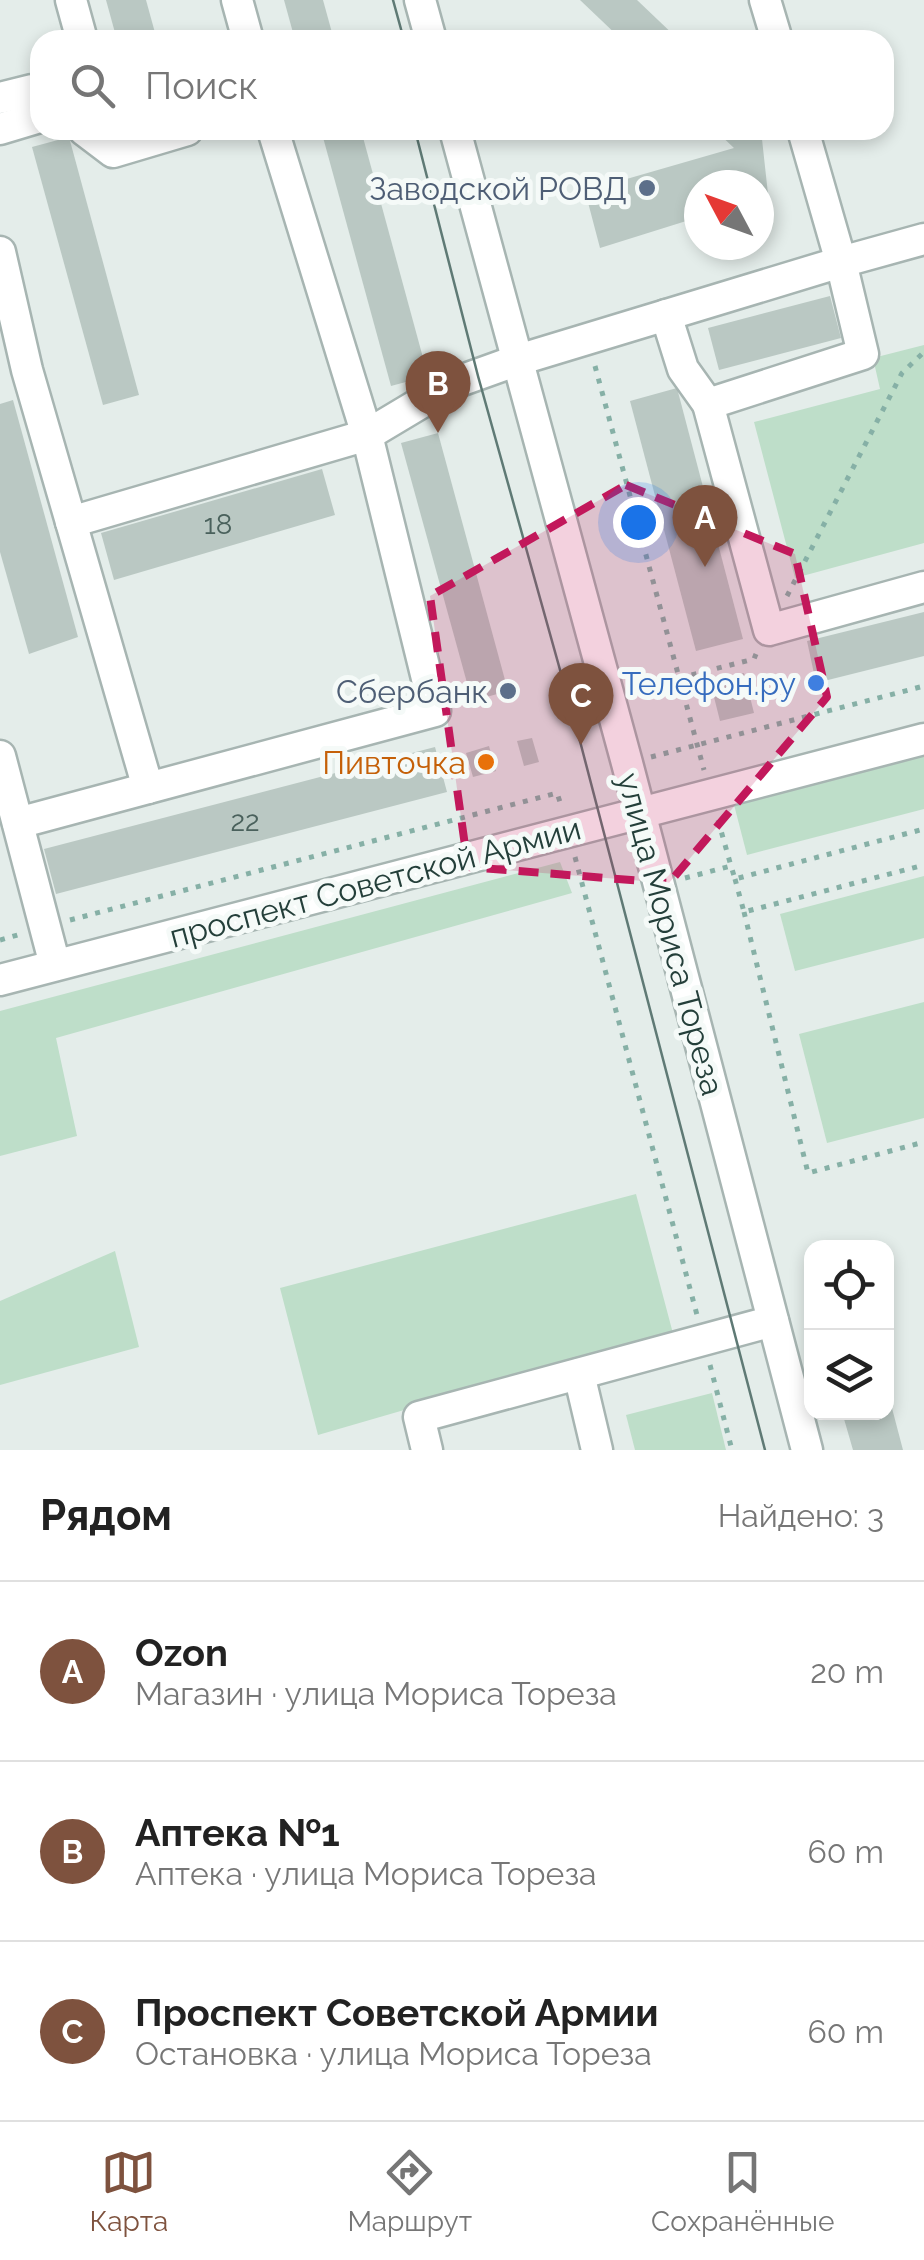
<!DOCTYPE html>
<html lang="ru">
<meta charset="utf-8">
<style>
:root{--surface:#fff;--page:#f2f2f2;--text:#222;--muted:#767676;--line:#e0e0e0;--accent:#7e523e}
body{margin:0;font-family:Raleway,sans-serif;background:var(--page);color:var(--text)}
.controls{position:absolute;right:30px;bottom:30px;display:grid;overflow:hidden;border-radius:20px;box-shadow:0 5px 15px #0003}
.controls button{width:90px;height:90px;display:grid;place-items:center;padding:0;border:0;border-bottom:2px solid var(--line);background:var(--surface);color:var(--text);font:50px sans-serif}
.compass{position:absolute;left:684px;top:170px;width:90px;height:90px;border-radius:50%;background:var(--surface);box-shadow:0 5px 15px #0003;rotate:311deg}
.you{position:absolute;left:638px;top:522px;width:35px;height:35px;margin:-25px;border:8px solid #fff;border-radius:50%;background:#1a73e8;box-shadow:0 0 0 15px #1a73e833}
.badge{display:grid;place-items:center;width:65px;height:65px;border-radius:50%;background:var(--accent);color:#fff;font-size:32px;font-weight:700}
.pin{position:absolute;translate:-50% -82px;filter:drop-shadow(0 2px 5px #0008)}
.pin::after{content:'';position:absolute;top:52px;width:35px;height:30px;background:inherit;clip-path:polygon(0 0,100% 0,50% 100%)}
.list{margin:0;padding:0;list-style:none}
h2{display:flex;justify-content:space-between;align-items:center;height:130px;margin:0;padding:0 40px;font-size:42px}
h2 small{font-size:32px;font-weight:400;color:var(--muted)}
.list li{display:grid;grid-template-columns:65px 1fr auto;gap:30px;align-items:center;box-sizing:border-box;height:180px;padding:0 40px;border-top:2px solid var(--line)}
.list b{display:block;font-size:38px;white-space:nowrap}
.list p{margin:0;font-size:32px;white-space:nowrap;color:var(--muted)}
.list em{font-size:32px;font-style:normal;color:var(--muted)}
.icon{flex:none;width:55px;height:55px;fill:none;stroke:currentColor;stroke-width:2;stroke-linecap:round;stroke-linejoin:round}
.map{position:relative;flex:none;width:924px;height:1450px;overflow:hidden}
.search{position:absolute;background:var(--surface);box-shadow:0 5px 15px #0003;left:30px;right:30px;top:30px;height:110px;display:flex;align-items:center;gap:25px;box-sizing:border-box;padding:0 35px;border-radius:30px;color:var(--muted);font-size:38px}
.sheet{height:670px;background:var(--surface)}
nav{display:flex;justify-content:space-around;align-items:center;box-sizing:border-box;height:140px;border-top:2px solid var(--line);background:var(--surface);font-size:28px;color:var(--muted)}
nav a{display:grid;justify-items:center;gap:5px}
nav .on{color:var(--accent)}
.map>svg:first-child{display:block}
.green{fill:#bedec9}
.building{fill:#bac8c3}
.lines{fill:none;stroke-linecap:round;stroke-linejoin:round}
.minor-casing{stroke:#a7b5b2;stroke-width:35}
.path{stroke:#86b0a6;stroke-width:5;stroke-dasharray:5 8;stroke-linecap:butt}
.minor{stroke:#fff;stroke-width:30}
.tram{stroke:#5f7a75;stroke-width:2.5}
.marked{fill:#c2185b;fill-opacity:0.2;stroke:#c2185b;stroke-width:8;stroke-dasharray:20 12;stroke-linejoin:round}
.service-dot{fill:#5c6f8a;stroke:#f5faf8;stroke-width:4}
.shop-dot{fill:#3f7fe0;stroke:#f5faf8;stroke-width:4}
.food-dot{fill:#e8710a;stroke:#f5faf8;stroke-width:4}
.labels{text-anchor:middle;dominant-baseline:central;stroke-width:10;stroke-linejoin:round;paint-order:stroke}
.number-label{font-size:28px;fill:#4a615c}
.service-label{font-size:32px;fill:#4e5e75;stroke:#f5faf8;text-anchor:end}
.shop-label{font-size:32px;fill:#366cbe;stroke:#f5faf8;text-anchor:end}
.food-label{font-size:32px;fill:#c56008;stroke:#f5faf8;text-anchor:end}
.street-label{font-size:32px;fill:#243f3a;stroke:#f5faf8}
</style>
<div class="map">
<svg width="924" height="1450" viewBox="0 0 924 1450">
<rect width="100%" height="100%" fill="#e4edea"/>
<g class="green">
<polygon points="924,345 924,543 795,578 754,422 880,389 873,358"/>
<polygon points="924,747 924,809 747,855 732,797"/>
<polygon points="560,862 572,893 56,1038 77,1136 0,1156 0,1011"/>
<polygon points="924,876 924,938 795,971 780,914"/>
<polygon points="924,1002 924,1118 827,1143 799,1034"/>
<polygon points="636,1194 675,1341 542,1370 318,1435 280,1288"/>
<polygon points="115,1251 139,1347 0,1385 0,1301"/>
<polygon points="712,1393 726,1450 635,1450 626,1415"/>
</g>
<g class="building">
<polygon points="106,0 146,0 157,40 117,40"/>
<polygon points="284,0 323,0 334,40 295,40"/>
<polygon points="580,0 637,0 679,40 622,40"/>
<polygon points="321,130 361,130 428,376 391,386"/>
<polygon points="715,130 761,130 768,194 759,197 759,185 699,185 699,217 600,248 585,191 734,148"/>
<polygon points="69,137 139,395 103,405 32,147"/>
<polygon points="830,296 841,338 719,370 708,328"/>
<polygon points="677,388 743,639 696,651 630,401"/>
<polygon points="13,400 78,637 29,654 0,552 0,404"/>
<polygon points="438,433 508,691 472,701 401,443"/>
<polygon points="322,469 335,515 114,580 101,533"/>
<polygon points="924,612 924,656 816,683 807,641"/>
<polygon points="744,673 754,713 720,721 710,681"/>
<polygon points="532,738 539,762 524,766 517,741"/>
<polygon points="489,746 496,771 473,777 466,753"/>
<polygon points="435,747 447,792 56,894 44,849"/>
<polygon points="888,1393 903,1450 853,1450 842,1412 886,1412"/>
</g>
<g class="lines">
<g class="minor-casing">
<g id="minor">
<polyline points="71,0 82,40"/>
<polyline points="237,0 248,40"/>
<polyline points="420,0 431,40"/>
<polyline points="765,0 777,40"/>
<polyline points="0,98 32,90 40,96"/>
<polyline points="0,129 40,117"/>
<polyline points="84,130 113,152 187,130"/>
<polyline points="455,130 627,763 807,1450"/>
<polyline points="0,252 27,370 148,788"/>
<polyline points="666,315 683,369 708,404 863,354 841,262 924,239"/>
<polyline points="708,404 769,630 924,587"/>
<polyline points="71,522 367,435 454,383 518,360 841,262 803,130"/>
<polyline points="0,756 55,965"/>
<polyline points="18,823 435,711 367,435 273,130"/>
<polyline points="0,980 924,739"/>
<polyline points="579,1374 597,1450"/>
<polyline points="427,1450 419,1417 773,1321"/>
</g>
</g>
<g class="path">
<polyline points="595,366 704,770"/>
<polyline points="787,596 902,373 924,352"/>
<polyline points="679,678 754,659 756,654"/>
<polyline points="651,757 924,686"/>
<polyline points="718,820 731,866"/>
<polyline points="575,857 697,1315"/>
<polyline points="685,878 731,866 735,879 924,829"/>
<polyline points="735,879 744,912 924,865"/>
<polyline points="744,912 808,1173 924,1142"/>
<polyline points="70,920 557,793 562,808"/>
<polyline points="0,940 21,934"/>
<polyline points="710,1365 732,1450"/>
</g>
<use href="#minor" class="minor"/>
<g class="tram">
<polyline points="393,0 404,40"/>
<polyline points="415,130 478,376 581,745 765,1450"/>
</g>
</g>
<path class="marked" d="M 626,485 L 795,554 L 827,697 L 669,883 L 468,867 L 430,596 Z"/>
<g class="service-dot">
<circle cx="647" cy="188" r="10"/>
<circle cx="508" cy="691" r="10"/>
</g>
<circle class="shop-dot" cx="816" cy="683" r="10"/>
<circle class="food-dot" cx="486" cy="762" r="10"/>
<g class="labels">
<g class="number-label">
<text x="218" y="524">18</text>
<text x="245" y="821">22</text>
</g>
<g class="service-label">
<text x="627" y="188">Заводской РОВД</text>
<text x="488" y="691">Сбербанк</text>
</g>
<g class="shop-label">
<text x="796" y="683">Телефон.ру</text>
</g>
<g class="food-label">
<text x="466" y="762">Пивточка</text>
</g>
<g class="street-label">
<text transform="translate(375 882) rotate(-15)">проспект Советской Армии</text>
<text transform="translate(671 934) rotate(75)">улица Мориса Тореза</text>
</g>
</g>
</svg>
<div class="controls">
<button><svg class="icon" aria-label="locate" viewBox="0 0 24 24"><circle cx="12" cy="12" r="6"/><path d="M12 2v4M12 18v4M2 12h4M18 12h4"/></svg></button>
<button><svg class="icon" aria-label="layers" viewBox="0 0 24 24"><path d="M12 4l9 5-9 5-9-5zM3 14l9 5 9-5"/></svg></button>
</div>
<svg class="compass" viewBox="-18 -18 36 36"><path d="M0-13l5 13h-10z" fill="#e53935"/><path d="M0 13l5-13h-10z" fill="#767676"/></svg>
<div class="you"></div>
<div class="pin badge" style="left:705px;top:567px">A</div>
<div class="pin badge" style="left:438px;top:433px">B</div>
<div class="pin badge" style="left:581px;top:745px">C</div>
<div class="search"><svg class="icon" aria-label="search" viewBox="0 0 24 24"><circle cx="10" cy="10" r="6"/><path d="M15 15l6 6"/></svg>Поиск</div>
</div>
<section class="sheet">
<h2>Рядом<small>Найдено: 3</small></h2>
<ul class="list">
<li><span class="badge">A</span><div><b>Ozon</b><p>Магазин · улица Мориса Тореза</p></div><em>20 m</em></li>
<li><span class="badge">B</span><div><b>Аптека №1</b><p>Аптека · улица Мориса Тореза</p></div><em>60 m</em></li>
<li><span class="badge">C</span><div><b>Проспект Советской Армии</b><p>Остановка · улица Мориса Тореза</p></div><em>60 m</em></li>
</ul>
</section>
<nav>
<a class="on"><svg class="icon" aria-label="map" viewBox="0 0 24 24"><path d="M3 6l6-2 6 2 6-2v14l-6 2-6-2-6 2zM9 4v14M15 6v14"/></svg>Карта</a>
<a><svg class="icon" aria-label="directions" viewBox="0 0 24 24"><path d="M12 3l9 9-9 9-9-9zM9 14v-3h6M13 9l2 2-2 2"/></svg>Маршрут</a>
<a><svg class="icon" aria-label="saved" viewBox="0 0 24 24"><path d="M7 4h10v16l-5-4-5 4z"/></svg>Сохранённые</a>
</nav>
